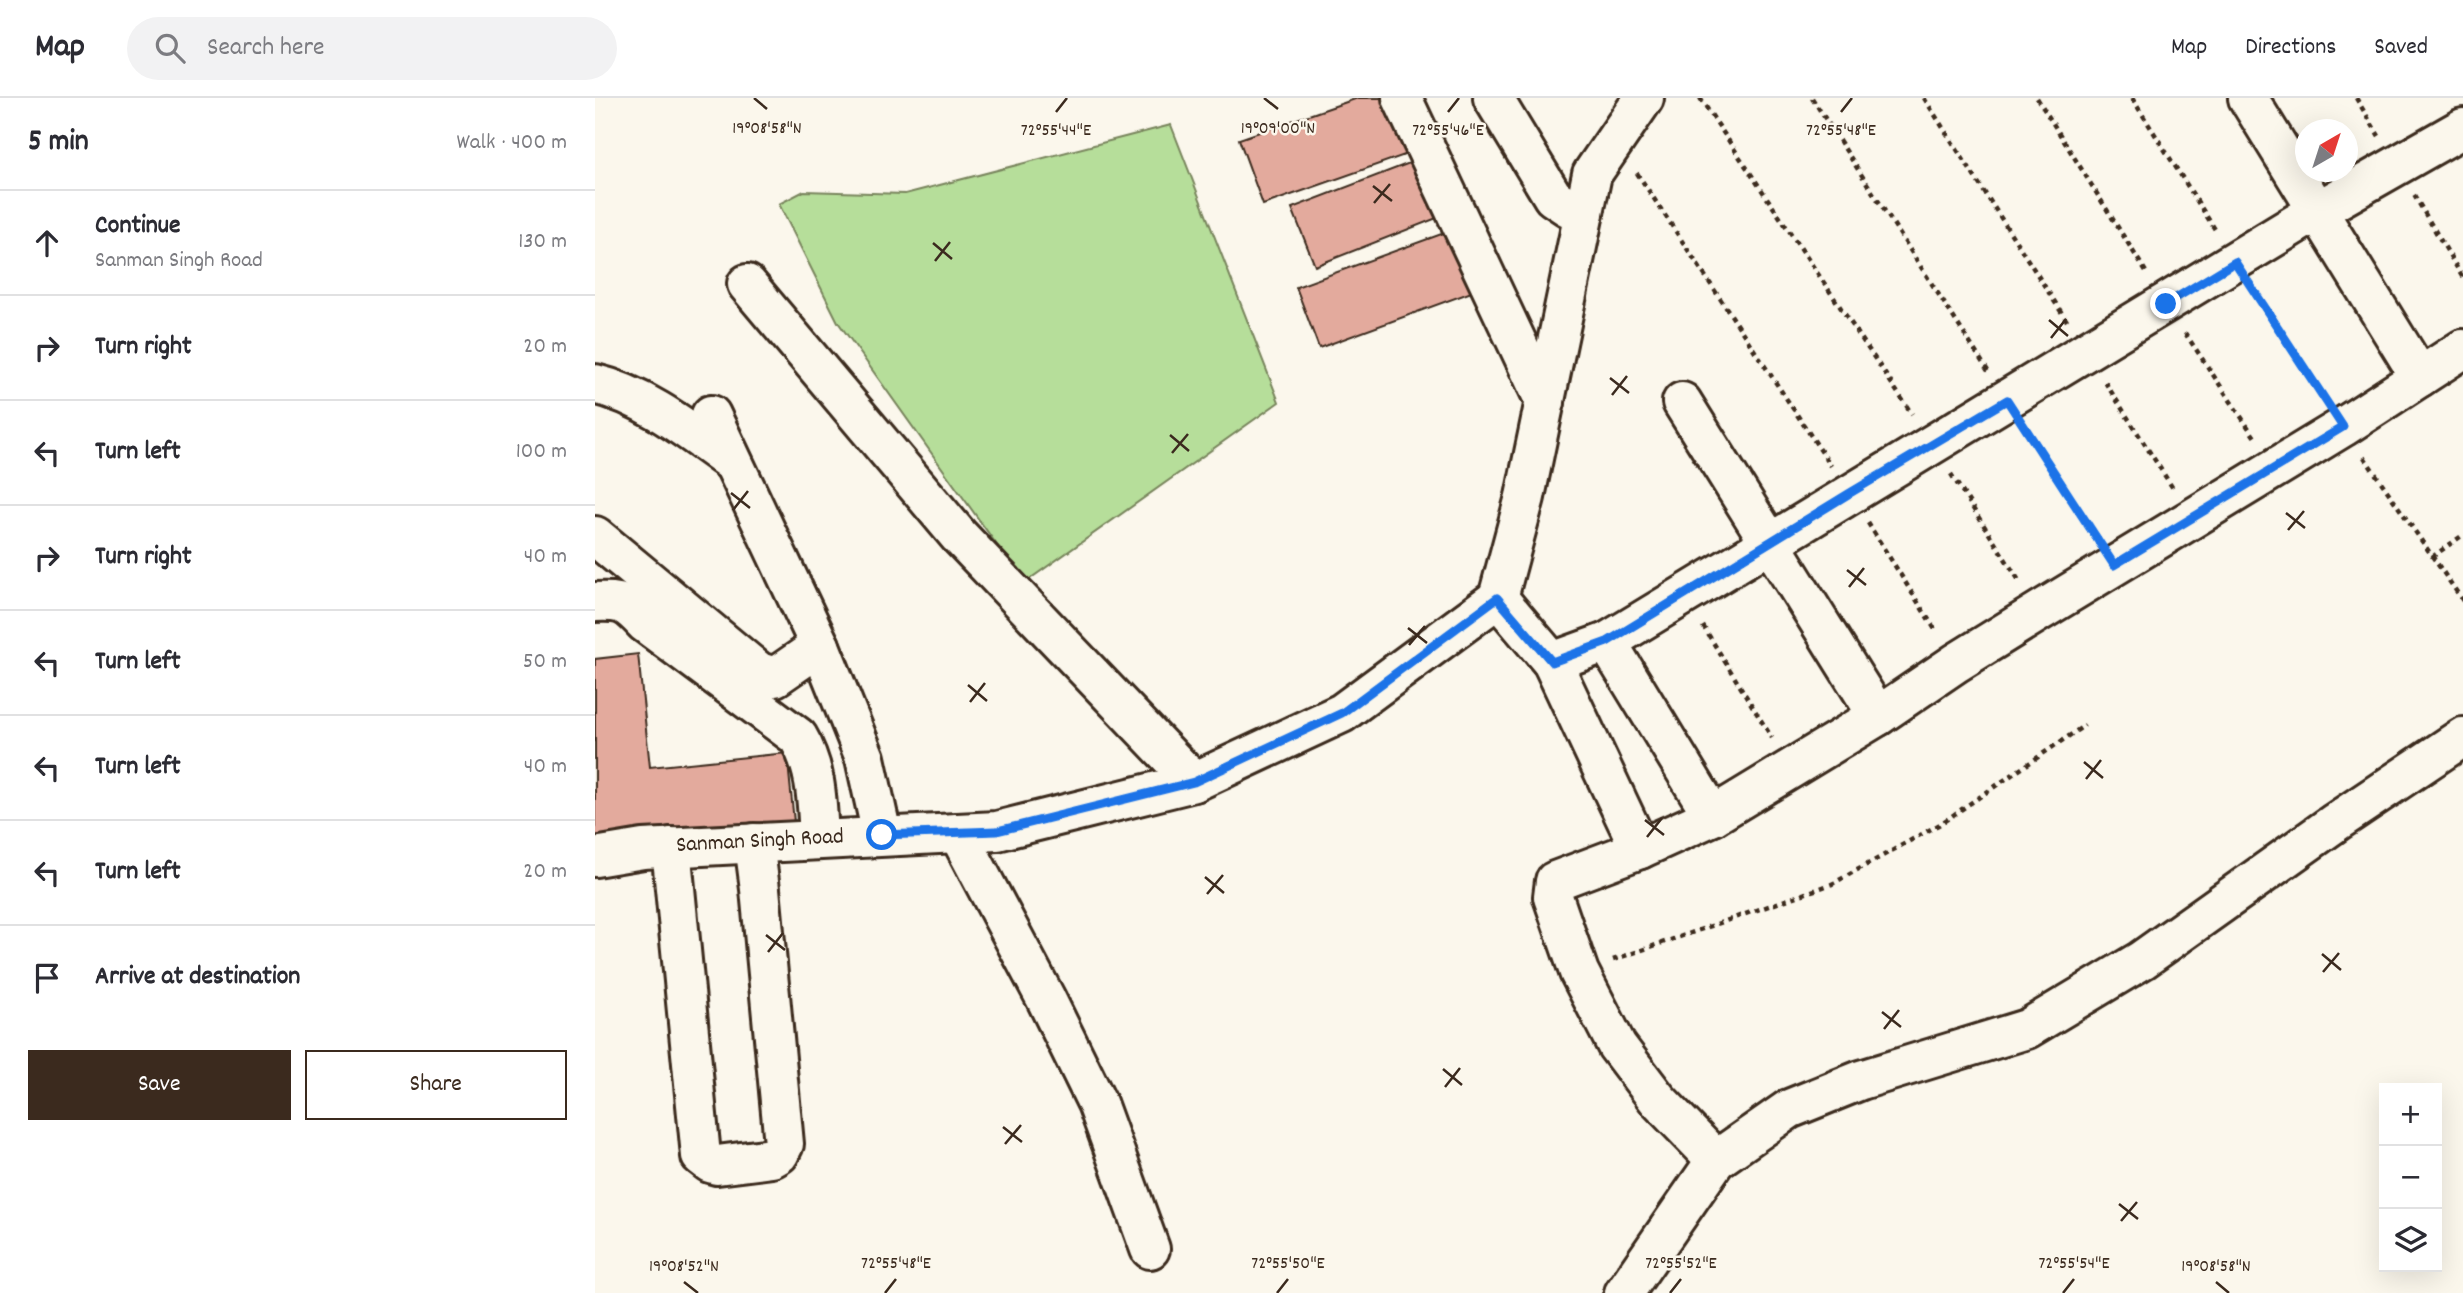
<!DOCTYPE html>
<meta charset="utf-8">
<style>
:root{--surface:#fff;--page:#f2f2f3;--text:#2b2b33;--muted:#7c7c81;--line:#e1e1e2;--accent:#3b2a1e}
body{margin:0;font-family:Dekko,sans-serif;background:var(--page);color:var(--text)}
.controls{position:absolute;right:21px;bottom:21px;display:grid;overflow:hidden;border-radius:0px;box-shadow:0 7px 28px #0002}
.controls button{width:63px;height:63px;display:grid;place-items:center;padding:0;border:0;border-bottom:2px solid var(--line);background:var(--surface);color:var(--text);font:35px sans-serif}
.compass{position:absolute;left:1700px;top:21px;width:63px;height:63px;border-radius:50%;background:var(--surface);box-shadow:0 7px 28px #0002;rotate:39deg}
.stop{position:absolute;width:21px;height:21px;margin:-16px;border:5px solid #1a73e8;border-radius:50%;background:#fff}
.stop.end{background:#1a73e8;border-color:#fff;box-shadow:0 2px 7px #0008}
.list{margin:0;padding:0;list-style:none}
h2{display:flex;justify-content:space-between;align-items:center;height:91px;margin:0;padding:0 28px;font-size:30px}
h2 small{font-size:23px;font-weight:400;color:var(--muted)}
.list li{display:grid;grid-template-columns:46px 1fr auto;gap:21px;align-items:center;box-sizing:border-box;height:105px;padding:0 28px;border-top:2px solid var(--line)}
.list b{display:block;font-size:26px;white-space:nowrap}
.list p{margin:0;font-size:23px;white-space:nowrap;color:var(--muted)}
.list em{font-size:23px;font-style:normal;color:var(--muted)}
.actions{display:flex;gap:14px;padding:21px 28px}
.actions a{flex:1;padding:16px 0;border:2px solid var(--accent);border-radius:0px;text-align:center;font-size:24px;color:var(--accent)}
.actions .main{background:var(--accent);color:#fff}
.icon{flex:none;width:38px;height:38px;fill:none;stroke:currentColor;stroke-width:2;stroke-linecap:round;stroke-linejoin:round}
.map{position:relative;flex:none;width:1868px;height:1195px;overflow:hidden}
header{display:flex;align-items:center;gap:42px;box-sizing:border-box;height:98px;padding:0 35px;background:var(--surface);border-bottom:2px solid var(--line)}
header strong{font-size:33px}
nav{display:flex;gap:38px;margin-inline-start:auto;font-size:24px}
.search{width:490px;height:63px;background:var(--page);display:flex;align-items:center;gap:18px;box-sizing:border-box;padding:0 24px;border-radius:38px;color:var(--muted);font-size:26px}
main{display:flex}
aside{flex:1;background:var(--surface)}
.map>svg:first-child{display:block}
.green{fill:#b6de9a;stroke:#78845c;stroke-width:2}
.building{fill:#e3aa9d;stroke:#3b2a1e;stroke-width:2}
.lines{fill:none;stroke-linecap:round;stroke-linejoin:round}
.street-casing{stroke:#3b2a1e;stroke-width:44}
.path{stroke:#3b2a1e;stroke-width:4.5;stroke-dasharray:5 5;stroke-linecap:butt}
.street{stroke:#fbf7ec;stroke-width:38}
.route{stroke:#1a73e8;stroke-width:9}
.ticks{fill:none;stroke:#3b2a1e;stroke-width:2.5}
.labels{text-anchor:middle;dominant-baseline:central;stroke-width:5;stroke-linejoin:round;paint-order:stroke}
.street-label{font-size:23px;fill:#3b2a1e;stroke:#fbf7ec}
.ticks-label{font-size:18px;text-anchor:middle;fill:#3b2a1e;stroke:#fbf7ec;stroke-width:5;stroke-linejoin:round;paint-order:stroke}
</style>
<header>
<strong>Map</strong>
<div class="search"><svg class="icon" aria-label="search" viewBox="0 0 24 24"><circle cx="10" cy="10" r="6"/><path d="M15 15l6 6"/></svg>Search here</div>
<nav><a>Map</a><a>Directions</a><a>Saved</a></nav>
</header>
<main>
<aside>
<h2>5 min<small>Walk · 400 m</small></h2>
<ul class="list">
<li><svg class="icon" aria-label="ahead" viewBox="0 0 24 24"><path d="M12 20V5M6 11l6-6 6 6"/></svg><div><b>Continue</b><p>Sanman Singh Road</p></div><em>130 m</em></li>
<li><svg class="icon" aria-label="right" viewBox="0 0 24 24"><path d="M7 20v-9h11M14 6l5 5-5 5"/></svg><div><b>Turn right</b></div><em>20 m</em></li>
<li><svg class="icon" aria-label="left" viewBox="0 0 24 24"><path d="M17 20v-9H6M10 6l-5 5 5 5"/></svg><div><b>Turn left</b></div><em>100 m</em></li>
<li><svg class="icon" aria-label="right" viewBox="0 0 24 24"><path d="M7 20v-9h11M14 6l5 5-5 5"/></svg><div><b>Turn right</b></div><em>40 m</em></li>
<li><svg class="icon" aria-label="left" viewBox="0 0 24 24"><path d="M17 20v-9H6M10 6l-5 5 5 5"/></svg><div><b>Turn left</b></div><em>50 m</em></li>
<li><svg class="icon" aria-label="left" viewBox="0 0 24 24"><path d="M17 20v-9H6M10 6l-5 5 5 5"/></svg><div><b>Turn left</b></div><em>40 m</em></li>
<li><svg class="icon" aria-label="left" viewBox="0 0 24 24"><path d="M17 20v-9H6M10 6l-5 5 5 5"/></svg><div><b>Turn left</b></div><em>20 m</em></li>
<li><svg class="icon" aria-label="arrive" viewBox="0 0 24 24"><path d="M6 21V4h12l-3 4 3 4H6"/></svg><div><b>Arrive at destination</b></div></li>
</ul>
<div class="actions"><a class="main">Save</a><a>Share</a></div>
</aside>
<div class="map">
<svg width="1868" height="1195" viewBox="0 0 1868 1195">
<rect width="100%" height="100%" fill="#fbf7ec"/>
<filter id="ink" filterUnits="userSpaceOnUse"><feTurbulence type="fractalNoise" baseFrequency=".0143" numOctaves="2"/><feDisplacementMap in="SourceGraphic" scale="14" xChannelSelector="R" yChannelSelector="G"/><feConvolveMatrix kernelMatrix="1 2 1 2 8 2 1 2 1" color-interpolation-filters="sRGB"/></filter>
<g filter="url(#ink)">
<polygon class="green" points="576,27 684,304 429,485 243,224 184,106 209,93 310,96"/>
<g class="building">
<polygon points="763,0 805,0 824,52 668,107 644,41"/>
<polygon points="825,61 847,118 720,168 697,110"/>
<polygon points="863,130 885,191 724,250 701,189"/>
<polygon points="43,556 55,669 192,655 199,724 0,744 0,561"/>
</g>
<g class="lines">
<g class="street-casing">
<g id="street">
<polyline points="807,0 950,304"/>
<polyline points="898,0 958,99 973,109 989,115"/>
<polyline points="1653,0 1825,279"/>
<polyline points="152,186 364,438 599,684"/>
<path d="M 0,286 C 51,298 95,334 137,364"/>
<polyline points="1087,304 1283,618"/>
<polyline points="116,317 225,548 270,660 287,737"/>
<polyline points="0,438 164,574 180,579 225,548"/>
<polyline points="903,500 930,399 997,76 1049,0"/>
<polyline points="903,500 957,564 1045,751"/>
<path d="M 0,504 C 28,503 31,505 50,525 L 203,639 C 222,671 222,704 224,741"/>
<polyline points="1012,544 1118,718"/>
<polyline points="957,564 1012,544 1722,113 1868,30"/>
<polyline points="363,735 451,901 502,1005 555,1151"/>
<polyline points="76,749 106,1058 115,1065 122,1067 177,1060 184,1056 189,1046 165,791 159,745"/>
<polyline points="0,759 48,751 402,733 599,684 747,615 903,500"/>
<polyline points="1121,1062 1063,1002 1022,948 984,874 958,799 960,783 1045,751 1118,718 1283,618 1361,565 1445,513 1748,329 1868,251"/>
<polyline points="1029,1195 1121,1062 1194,1011 1266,982 1432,931 1547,862 1741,724 1868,639"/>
</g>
</g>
<g class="path">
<polyline points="1105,0 1317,316"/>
<polyline points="1217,0 1393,273"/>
<polyline points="1329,0 1472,223"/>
<polyline points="1442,0 1551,174"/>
<polyline points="1537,0 1621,133"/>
<polyline points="1761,0 1784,38"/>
<polyline points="1042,75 1236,368"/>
<polyline points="1819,97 1868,180"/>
<polyline points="1659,193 1729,300"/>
<polyline points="1590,235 1661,341"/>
<polyline points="1510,284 1579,392"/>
<polyline points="1430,330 1500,437"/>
<polyline points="1769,359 1868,503"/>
<polyline points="1356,376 1425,484"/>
<polyline points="1273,425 1341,533"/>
<polyline points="1837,459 1868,437"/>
<polyline points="1108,528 1177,640"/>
<polyline points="1018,862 1237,786 1345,726 1490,627"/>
</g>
<use href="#street" class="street"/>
</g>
</g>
<g class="lines" filter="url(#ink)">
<polyline class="route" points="287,737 402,733 599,684 747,615 902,500 957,564 1012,544 1255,395 1412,302 1519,467 1748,329 1640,164 1571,206"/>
</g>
<path class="ticks" d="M 159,0 L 172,11M 669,0 L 683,11M 461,14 L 472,0M 853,14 L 864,0M 1246,14 L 1257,0M 778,88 L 797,103M 779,105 L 795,86M 338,145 L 357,161M 340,163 L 355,144M 1454,222 L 1473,238M 1456,240 L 1471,221M 1015,280 L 1034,295M 1017,297 L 1032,278M 575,337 L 594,353M 577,355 L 593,336M 136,395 L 155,410M 138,412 L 153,393M 1691,415 L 1710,430M 1693,432 L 1709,413M 1252,472 L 1271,487M 1254,489 L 1269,470M 813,530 L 832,545M 814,547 L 830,528M 373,587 L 392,603M 375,604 L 390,585M 1489,664 L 1508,680M 1491,681 L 1506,662M 1050,722 L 1069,737M 1052,739 L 1067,720M 610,779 L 629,795M 612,796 L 628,777M 171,837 L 190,852M 173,854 L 188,835M 1727,856 L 1746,872M 1728,874 L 1744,855M 1287,914 L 1306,929M 1289,931 L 1304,912M 848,971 L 867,987M 850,989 L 865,970M 408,1029 L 427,1044M 410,1046 L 426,1027M 1524,1106 L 1543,1121M 1526,1123 L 1542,1104M 89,1184 L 103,1195M 1621,1184 L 1634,1195M 290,1195 L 301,1181M 682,1195 L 693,1181M 1075,1195 L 1086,1181M 1468,1195 L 1479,1181"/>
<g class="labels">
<g class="street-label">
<text transform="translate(165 744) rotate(-3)">Sanman Singh Road</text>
</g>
</g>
<g class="ticks-label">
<text x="172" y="35">19°08'58"N</text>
<text x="683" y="35">19°09'00"N</text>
<text x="853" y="37">72°55'46"E</text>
<text x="1246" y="37">72°55'48"E</text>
<text x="461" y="37">72°55'44"E</text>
<text x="301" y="1170">72°55'48"E</text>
<text x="693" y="1170">72°55'50"E</text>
<text x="1086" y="1170">72°55'52"E</text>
<text x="1479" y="1170">72°55'54"E</text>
<text x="89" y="1173">19°08'52"N</text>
<text x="1621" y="1173">19°08'58"N</text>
</g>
</svg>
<div class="controls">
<button>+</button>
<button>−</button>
<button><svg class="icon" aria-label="layers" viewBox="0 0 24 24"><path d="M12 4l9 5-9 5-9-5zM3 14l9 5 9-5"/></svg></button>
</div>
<svg class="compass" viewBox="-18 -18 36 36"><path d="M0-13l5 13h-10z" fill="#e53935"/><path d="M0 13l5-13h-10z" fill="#7c7c81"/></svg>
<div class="stop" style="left:287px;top:737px"></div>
<div class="stop end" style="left:1571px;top:206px"></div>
</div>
</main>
